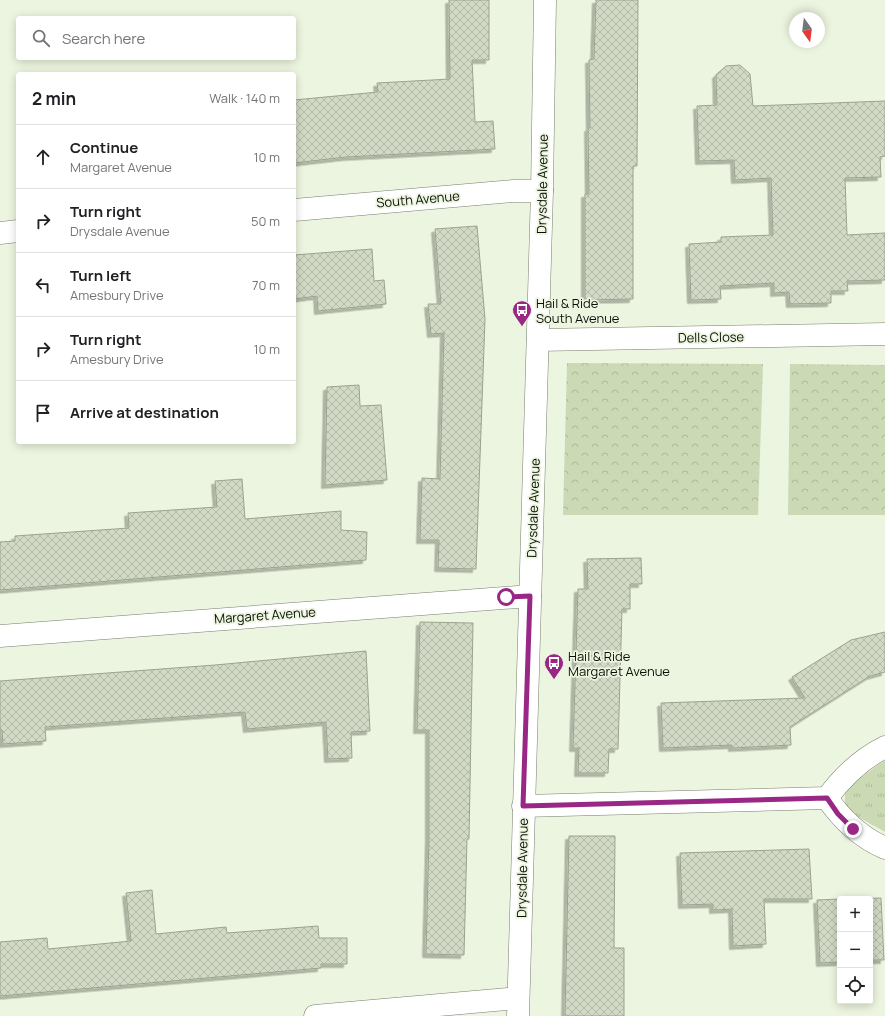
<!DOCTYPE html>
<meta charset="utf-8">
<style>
:root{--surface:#fff;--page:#f2f2f2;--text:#202124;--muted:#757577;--line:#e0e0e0}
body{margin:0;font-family:Manrope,sans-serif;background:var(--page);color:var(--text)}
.controls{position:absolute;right:12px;bottom:12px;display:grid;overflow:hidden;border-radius:4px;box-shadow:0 2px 10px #0003}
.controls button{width:36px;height:36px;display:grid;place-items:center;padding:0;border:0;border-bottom:1px solid var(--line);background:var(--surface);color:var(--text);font:20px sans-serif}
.compass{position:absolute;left:789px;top:12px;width:36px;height:36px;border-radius:50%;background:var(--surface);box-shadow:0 2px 10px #0003;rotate:166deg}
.stop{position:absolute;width:12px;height:12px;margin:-9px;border:3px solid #982786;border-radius:50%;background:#fff}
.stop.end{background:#982786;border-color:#fff;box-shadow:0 1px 4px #0008}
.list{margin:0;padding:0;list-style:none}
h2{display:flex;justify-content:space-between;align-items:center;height:52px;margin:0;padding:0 16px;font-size:17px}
h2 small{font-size:13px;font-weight:400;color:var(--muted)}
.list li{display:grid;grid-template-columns:26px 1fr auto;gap:12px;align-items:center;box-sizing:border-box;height:64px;padding:0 16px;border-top:1px solid var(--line)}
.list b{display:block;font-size:15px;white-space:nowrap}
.list p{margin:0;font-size:13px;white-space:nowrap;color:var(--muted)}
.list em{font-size:13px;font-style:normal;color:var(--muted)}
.icon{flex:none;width:22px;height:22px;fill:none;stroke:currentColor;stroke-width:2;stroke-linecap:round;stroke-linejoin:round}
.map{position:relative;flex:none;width:885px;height:1016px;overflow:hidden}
.search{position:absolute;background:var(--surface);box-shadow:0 2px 10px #0003;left:16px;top:16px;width:280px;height:44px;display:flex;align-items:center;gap:10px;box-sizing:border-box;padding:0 14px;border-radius:4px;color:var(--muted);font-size:15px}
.panel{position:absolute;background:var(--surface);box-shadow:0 2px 10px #0003;left:16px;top:72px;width:280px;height:372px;border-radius:4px}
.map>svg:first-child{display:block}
.grass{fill:url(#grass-tufts)}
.park{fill:url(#park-crowns)}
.building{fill:url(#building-cross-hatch);stroke:#9ba38f;filter:url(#shadow)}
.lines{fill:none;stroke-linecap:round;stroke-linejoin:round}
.minor-casing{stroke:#787f6c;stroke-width:23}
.minor{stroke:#fff;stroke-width:22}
.route{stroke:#982786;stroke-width:5}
.labels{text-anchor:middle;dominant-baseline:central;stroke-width:3.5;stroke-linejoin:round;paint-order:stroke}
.street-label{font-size:13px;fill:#0c0f08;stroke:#ecf5df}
.poi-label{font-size:13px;fill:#0c0f08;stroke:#ecf5df;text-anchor:start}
</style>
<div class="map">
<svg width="885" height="1016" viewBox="0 0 885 1016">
<defs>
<pattern id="grass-tufts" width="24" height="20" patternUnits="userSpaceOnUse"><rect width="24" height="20" fill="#cbdab4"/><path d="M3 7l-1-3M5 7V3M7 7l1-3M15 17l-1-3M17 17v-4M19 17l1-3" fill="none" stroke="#adba99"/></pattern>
<pattern id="park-crowns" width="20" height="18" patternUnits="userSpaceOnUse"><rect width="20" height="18" fill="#cbdab4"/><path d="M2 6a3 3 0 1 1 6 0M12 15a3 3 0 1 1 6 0" fill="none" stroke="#adba99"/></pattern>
<pattern id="building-cross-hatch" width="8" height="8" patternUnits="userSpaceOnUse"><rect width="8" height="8" fill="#d2dac5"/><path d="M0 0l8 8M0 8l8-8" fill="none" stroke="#b3baa8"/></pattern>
<filter id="shadow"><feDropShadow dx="-3.5" dy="3.5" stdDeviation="0" flood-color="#0004"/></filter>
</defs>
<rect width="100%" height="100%" fill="#ecf5df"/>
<polygon class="grass" points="885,760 885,832 853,814 845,803 845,794 849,786"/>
<g class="park">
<polygon points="567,363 763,364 758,515 563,515"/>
<polygon points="790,364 885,365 885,515 788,515"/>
</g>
<g class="building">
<polygon points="449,0 489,0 489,60 472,60 475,122 493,121 495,149 346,157 294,163 294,100 378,92 377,83 450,79"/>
<polygon points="596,0 638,0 637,166 633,166 633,299 585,300 585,194 589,194 588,128 590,128 589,60 594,59"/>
<polygon points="740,65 750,74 753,106 885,101 885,156 880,157 881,177 845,178 847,235 885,233 885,280 847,281 848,291 831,291 831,303 790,304 789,292 774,293 774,283 720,286 721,299 691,300 689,244 721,242 721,237 773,235 771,178 735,180 734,160 699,161 697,106 717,105 716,75 726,66"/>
<polygon points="477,226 485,319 476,569 438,568 439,540 420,540 422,478 440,479 444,333 431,334 428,304 441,304 435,229"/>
<polygon points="372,249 374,281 384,280 386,304 318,311 317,296 294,299 294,255"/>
<polygon points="359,385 360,406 381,405 387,480 325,485 327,387"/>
<polygon points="242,479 245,519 341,511 341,530 367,532 366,560 0,590 0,542 15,541 15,536 129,528 128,513 217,507 215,481"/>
<polygon points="641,558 642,584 630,584 630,609 622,609 618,749 609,749 608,773 578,773 579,748 573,748 578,589 588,589 587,559"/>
<polygon points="420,622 473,623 469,839 467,839 464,955 426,954 429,839 429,730 417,730"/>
<polygon points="885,632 885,672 870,676 790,727 791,745 732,748 732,745 663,748 661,703 805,698 792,677 851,640"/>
<polygon points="366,651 370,731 351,732 352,758 328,759 326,722 247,729 245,712 45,727 46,741 3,744 2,730 0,730 0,681 215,665"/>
<polygon points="569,836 615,836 614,948 624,948 624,1016 565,1016"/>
<polygon points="809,849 812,899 764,899 766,944 733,946 732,909 713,910 713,904 682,905 680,853"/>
<polygon points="152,890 156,934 226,927 227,933 318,926 319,938 347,938 347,964 321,964 321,968 0,996 0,942 47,938 48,949 131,941 126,893"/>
<polygon points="881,898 884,960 870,960 870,899 847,899"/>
<polygon points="840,899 840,962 820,963 817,900"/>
</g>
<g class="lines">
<g class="minor-casing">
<g id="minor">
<polyline points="294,210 513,191 542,191"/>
<polyline points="0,233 18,231"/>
<polyline points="538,340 885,334"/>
<polyline points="0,636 530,596"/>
<path d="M 827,798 C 842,820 860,837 885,848"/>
<path d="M 827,798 C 843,776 861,759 885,747"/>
<polyline points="523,806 827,798"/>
<polyline points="315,1016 518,998"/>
<polyline points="518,1016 542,191 545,0"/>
</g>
</g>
<use href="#minor" class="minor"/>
</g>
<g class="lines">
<polyline class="route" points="506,597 530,596 523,806 827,798 838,814 853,829"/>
</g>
<defs>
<g id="bus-pin" transform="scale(1)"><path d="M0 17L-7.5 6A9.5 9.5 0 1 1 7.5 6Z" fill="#982786" stroke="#ecf5df"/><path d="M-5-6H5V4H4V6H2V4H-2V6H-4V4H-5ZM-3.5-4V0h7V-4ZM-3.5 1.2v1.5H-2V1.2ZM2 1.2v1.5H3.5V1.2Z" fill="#fff"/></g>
</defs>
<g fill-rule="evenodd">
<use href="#bus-pin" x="522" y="310"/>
<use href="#bus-pin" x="554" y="663"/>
</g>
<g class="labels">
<g class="street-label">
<text transform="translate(542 184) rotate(-89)">Drysdale Avenue</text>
<text transform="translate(418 199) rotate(-5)">South Avenue</text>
<text transform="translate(711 337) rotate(-1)">Dells Close</text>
<text transform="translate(533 508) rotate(-88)">Drysdale Avenue</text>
<text transform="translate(265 615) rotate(-4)">Margaret Avenue</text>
<text transform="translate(522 868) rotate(-89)">Drysdale Avenue</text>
</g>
<g class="poi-label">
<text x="536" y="303">Hail &amp; Ride<tspan x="536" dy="15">South Avenue</tspan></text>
<text x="568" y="656">Hail &amp; Ride<tspan x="568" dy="15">Margaret Avenue</tspan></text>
</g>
</g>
</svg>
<div class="controls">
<button>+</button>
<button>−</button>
<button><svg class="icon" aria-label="locate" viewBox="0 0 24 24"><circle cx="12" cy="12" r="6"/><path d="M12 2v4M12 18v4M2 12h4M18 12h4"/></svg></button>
</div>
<svg class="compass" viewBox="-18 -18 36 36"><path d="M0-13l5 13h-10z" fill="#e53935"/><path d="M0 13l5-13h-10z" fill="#757577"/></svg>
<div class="stop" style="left:506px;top:597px"></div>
<div class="stop end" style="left:853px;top:829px"></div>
<div class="search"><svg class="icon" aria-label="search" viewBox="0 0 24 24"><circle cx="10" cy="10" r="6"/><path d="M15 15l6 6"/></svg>Search here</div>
<section class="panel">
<h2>2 min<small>Walk · 140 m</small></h2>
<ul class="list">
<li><svg class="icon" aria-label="ahead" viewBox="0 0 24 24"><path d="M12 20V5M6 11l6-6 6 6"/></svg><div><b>Continue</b><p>Margaret Avenue</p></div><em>10 m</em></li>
<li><svg class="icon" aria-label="right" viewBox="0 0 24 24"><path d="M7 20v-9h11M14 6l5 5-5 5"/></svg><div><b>Turn right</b><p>Drysdale Avenue</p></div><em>50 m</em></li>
<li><svg class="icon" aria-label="left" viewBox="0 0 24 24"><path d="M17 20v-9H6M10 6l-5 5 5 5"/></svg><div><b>Turn left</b><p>Amesbury Drive</p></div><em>70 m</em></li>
<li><svg class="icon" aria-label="right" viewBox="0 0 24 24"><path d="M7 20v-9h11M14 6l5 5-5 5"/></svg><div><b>Turn right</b><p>Amesbury Drive</p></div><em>10 m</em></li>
<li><svg class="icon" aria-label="arrive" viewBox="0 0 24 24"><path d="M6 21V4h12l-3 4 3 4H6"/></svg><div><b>Arrive at destination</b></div></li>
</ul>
</section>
</div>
